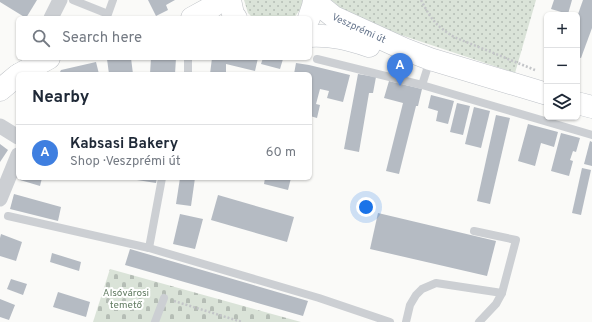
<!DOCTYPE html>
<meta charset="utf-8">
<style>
:root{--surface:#fff;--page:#f2f2f3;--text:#1f2937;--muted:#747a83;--line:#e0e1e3;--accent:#804a2b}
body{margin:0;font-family:Overpass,sans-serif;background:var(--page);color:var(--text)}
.controls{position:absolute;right:12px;top:12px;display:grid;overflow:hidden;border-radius:6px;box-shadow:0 1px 3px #0004}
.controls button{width:36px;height:36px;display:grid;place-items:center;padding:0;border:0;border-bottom:1px solid var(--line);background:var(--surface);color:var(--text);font:20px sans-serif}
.you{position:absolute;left:366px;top:207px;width:14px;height:14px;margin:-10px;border:3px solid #fff;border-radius:50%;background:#1a73e8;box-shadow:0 0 0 6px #1a73e833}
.badge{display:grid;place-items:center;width:26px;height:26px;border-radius:50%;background:var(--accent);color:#fff;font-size:13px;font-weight:700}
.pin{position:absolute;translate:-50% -33px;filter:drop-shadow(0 1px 2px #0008)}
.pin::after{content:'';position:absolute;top:21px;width:14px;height:12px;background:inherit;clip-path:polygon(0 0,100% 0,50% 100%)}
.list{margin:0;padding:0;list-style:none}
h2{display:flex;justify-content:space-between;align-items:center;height:52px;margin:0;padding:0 16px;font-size:17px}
h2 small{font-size:13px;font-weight:400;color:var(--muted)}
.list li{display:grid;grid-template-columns:26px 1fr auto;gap:12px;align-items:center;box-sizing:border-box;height:56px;padding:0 16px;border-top:1px solid var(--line)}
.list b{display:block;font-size:15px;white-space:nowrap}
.list p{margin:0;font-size:13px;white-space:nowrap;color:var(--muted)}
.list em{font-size:13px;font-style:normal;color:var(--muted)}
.icon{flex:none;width:22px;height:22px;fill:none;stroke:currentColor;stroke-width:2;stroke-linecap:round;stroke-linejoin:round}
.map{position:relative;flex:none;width:592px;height:322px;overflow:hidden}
.search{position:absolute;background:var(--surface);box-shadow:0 1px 3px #0004;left:16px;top:16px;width:296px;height:44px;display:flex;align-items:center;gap:10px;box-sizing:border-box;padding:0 14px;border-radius:6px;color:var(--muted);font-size:15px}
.panel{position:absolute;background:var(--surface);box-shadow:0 1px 3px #0004;left:16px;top:72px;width:296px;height:108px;border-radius:6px}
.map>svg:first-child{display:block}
.grass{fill:url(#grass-dots)}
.cemetery{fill:url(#cemetery-stones)}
.building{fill:#b5bbc3}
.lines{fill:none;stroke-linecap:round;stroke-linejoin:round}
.secondary-casing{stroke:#bec2c8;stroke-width:23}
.primary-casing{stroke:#bdc0c5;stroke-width:23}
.path{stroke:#c3c5c8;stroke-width:2.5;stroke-dasharray:2 2;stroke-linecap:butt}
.lane{stroke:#cccfd3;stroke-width:8}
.street{stroke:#cccfd3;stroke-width:15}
.secondary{stroke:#fff;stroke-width:22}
.primary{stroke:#fff;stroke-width:22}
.labels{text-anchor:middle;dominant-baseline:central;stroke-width:4;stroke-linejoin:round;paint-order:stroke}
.street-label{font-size:10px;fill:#66758c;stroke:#fff}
.park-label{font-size:10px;fill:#627c62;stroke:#fff}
</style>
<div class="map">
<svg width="592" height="322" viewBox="0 0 592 322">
<defs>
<pattern id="grass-dots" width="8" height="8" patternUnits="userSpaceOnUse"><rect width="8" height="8" fill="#dae3d8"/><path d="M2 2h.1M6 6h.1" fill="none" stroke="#b5bdb5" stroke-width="1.8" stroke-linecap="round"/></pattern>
<pattern id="cemetery-stones" width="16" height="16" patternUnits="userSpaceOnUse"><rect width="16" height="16" fill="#dae3d8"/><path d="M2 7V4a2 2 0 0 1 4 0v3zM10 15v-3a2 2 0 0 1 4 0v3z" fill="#b5bdb5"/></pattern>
</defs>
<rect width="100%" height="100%" fill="#fafaf8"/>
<g class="grass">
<polygon points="244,0 303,0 301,8 294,18 253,18 248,13"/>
<polygon points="331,0 536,0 515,73 383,29 350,16"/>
</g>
<polygon class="cemetery" points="110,269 301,322 93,322"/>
<g class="building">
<polygon points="0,0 37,0 26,18 0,2"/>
<polygon points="148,0 175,0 166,5 168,10 156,16"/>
<polygon points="554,0 572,0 568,14 551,9"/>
<polygon points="583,0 592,0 592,28 581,58 577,57 577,17"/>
<polygon points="113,58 131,58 133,74 109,74 107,59"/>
<polygon points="151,58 176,58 175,74 150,74"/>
<polygon points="212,58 258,58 255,71 226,64 226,74 210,74"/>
<polygon points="263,58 283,59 280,69 261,64"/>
<polygon points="96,62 99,74 59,74 61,70"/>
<polygon points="296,63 309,65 350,75 343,102 327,98 329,91 320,89 316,104 320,105 317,118 310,116 310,74 294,74"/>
<polygon points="358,74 376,77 373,93 369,93 359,152 344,149"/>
<polygon points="389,81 422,89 418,106 416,106 399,174 386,171 403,103 384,98"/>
<polygon points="431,95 454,101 448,124 436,121 438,111 428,108"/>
<polygon points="457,103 470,106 463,135 450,132"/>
<polygon points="474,107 490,111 481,148 465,144"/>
<polygon points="496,115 510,118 490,204 477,201"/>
<polygon points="528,124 558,132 554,147 541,143 535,166 518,161"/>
<polygon points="561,133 580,138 576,152 573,151 570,160 573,161 569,176 551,171"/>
<polygon points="590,141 592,142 592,166 584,164"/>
<polygon points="0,144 8,150 0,162"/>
<polygon points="582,168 591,170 581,215 572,213"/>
<polygon points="21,178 42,178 40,186 20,180"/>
<polygon points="137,178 157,178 156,183 137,180"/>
<polygon points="180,178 195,178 191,206 176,204"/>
<polygon points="265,178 291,178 288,190 264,184"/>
<polygon points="14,194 61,207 58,221 10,209"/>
<polygon points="218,195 294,217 287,242 211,220"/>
<polygon points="378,213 496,241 487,276 370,249"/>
<polygon points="180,214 203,219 195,249 173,244"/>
<polygon points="1,234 22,242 16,261 0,256 0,238"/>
<polygon points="130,249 308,301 303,316 125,265"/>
<polygon points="52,253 81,262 79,271 50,262"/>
<polygon points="11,279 27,284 23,295 7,289"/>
<polygon points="58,292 90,302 86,317 53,307"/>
<polygon points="0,299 15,305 9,320 0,317"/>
</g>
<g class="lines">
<g class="secondary-casing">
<g id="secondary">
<path id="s1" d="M 314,1 L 334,17 L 404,49 L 430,59 L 547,94"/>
<path d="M 310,36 C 332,35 348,39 369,46"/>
<polyline points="577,103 592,107"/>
</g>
</g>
<g class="primary-casing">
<g id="primary">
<polyline points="230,0 233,14 236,18"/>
<polyline points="192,18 212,7 221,0"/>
<polyline points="309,18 313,6 314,0"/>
<polyline points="20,74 49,58"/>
<polyline points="0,90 18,75"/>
</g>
</g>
<g class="path">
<path d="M 421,0 C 431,19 436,26 454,37 L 535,70"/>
<polyline points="174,301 242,322"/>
</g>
<g class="lane">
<polyline points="73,0 108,14 113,0"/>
<polyline points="188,58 188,74"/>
<polyline points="317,59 422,85 592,135"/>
<polyline points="422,85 430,60"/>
<polyline points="8,216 149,248 319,298 390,322"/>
<polyline points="474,231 516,240 502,293 496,304 479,322"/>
<polyline points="149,248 162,178"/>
<polyline points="155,322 164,298"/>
<polyline points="406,322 410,305 416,295 422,289 436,283 502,293"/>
</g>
<g class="street">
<polyline points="51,18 60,0"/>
<polyline points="0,126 18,137"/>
<polyline points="0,199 18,155"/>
</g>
<use href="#secondary" class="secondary"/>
<use href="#primary" class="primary"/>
</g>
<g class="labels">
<g class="street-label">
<text stroke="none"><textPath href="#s1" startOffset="53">Veszprémi út</textPath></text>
</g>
<g class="park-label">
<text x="126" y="293">Alsóvárosi<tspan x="126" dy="12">temető</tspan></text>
</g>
</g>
</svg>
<div class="controls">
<button>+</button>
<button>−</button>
<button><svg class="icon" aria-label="layers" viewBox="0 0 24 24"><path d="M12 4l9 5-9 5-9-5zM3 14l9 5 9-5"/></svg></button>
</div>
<div class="you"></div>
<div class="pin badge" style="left:400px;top:86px;background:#3f7fe0">A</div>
<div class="search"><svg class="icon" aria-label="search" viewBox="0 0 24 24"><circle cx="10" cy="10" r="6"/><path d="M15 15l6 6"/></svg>Search here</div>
<section class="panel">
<h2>Nearby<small></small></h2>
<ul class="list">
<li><span class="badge" style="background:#3f7fe0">A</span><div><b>Kabsasi Bakery</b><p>Shop · Veszprémi út</p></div><em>60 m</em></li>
</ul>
</section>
</div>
